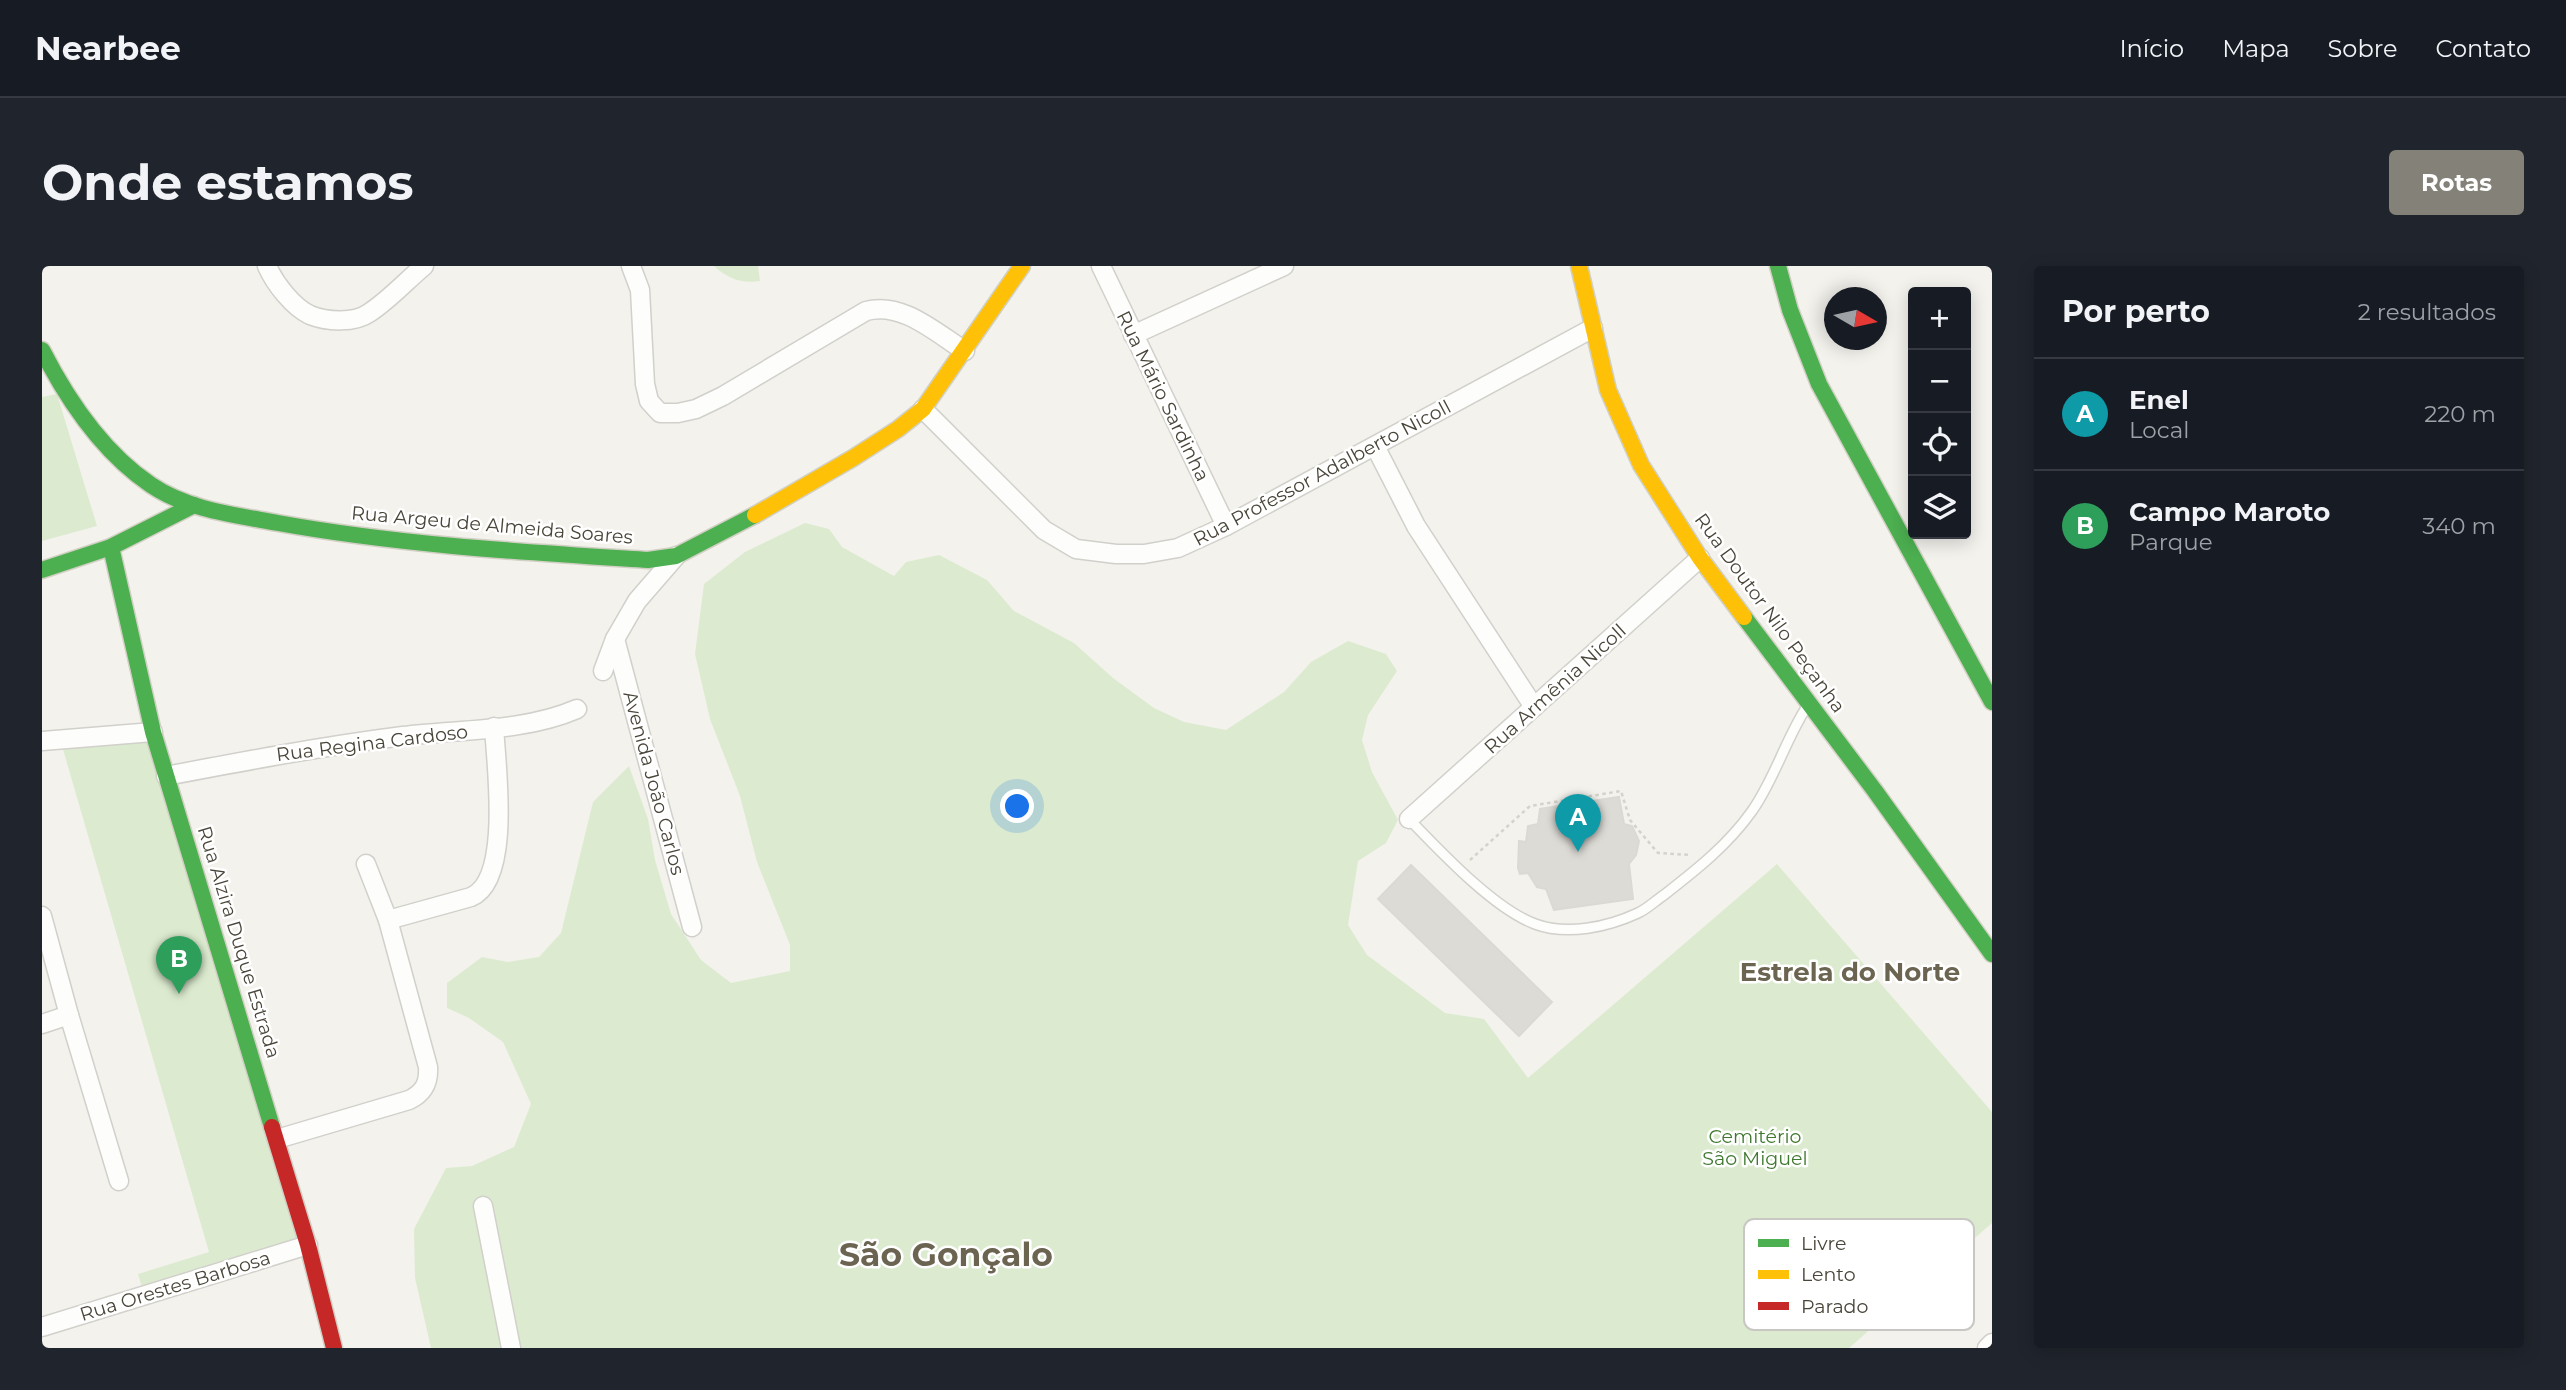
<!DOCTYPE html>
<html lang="pt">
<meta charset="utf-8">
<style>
:root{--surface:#171b24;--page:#20242c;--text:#f1f3f6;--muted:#9ea1a6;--line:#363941;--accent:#848278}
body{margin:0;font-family:Montserrat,sans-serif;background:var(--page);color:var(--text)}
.controls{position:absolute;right:21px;top:21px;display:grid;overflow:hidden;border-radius:7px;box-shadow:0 4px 18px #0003}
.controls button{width:63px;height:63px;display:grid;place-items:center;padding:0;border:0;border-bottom:2px solid var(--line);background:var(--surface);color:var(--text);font:35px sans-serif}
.compass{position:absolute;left:1782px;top:21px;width:63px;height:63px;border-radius:50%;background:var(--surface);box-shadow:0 4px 18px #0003;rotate:99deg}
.you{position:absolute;left:976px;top:541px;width:24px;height:24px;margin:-18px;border:5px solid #fff;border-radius:50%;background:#1a73e8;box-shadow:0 0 0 10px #1a73e833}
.badge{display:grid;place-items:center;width:46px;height:46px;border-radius:50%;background:var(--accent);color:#fff;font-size:23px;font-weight:700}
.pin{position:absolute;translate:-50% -58px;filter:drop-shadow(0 2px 4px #0008)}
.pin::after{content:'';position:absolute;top:37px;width:24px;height:21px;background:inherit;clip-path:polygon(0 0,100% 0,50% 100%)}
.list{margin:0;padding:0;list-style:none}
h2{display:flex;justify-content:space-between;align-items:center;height:91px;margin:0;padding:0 28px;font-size:30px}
h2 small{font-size:23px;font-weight:400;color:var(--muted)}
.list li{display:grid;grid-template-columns:46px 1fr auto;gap:21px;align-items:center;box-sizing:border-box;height:112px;padding:0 28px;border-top:2px solid var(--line)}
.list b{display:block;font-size:26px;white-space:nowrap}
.list p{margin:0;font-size:23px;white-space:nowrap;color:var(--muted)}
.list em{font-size:23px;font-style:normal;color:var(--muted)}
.icon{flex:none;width:38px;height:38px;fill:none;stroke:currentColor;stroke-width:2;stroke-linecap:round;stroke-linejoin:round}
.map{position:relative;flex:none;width:1950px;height:1082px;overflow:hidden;border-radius:7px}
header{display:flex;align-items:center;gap:42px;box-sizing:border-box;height:98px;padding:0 35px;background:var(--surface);border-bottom:2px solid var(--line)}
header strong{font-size:33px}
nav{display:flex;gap:38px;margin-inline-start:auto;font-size:24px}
.intro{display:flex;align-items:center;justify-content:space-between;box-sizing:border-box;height:168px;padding:0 42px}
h1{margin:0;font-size:49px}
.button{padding:18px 32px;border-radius:7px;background:var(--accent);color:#fff;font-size:24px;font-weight:700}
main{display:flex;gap:42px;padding:0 42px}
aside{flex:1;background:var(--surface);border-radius:7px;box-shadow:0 4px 18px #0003}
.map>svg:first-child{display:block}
.green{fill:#dcebcf}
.building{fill:#dcdbd6;stroke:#dbd9d3;stroke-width:2}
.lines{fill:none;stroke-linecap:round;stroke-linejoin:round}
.lane-casing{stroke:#d1d0cb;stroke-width:12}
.street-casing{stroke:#d1d0cb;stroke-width:21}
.fast-casing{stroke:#d2d0c4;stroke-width:19}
.slow-casing{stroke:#d2d0c4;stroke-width:19}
.jam-casing{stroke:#d2d0c4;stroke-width:19}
.path{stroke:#d3d2cb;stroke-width:2.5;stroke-dasharray:3.5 3.5;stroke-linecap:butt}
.lane{stroke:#fdfdfc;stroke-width:9}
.street{stroke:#fdfdfc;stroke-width:18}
.fast{stroke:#4caf50;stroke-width:16}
.slow{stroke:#ffc107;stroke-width:16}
.jam{stroke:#c62828;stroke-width:16}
.labels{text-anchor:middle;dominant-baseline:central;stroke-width:5;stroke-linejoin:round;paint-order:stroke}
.street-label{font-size:19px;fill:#494539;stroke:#fff}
.park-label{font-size:19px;fill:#3f782e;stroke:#fff}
.district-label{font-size:26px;font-weight:bold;fill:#6b6451;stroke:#fff}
.town-label{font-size:33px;font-weight:bold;fill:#6b6451;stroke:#fff}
.key{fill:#fff;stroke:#c8c7c4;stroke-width:2}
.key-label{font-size:19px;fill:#494539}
</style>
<header>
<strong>Nearbee</strong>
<nav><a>Início</a><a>Mapa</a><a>Sobre</a><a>Contato</a></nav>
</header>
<div class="intro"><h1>Onde estamos</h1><a class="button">Rotas</a></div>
<main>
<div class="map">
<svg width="1950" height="1082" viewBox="0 0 1950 1082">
<rect width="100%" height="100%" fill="#f3f2ed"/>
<g class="green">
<path d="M 672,0 L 716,0 L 718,15 C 699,18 685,12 672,0 Z"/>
<polygon points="15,128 55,260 0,275 0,131"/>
<polygon points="763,257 787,263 800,281 852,310 864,296 897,289 945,314 972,345 1032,377 1071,412 1112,442 1142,456 1184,464 1242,426 1269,396 1306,375 1344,388 1355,405 1326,449 1320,474 1330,506 1356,554 1344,577 1316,595 1306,659 1325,689 1403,747 1442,753 1486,812 1735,598 1950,846 1950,957 1807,1082 389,1082 373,1012 372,963 404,902 430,900 472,881 489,838 461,776 427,752 405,742 405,717 440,691 466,696 497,691 519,667 551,536 587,500 606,553 613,594 629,648 659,694 689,717 748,705 748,679 715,596 698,530 668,453 653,388 662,318 703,286"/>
<polygon points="105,472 258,975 101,1025 96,1008 167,986 20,480"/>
</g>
<g class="building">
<polygon points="1577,531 1582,558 1590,560 1597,575 1594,589 1587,598 1591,633 1512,644 1504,623 1495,621 1486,607 1478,608 1476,602 1477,575 1484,576 1486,560 1496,558 1498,543"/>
<polygon points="1369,599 1510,736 1477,770 1336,633"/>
</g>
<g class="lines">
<g class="lane-casing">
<path id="lane" d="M 1367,553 C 1398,585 1452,643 1493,658 C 1525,670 1566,661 1596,647 C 1605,643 1613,635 1622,629 C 1654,604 1686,579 1710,545 C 1732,514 1743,475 1764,442"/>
</g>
<g class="street-casing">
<g id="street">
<path d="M 225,0 C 233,18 251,41 268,49 C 285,56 313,57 327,47 C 347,34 364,15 382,0"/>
<path d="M 589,0 L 598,24 L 603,118 L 607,135 L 618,147 L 636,147 L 654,143 L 681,130 L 824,45 C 860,35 894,67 923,85"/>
<polyline points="1059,0 1184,260"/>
<polyline points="1091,69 1242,0"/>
<polyline points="881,143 1002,264 1034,283 1074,288 1102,288 1136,282 1184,260 1551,62"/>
<polyline points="1333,180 1374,260 1492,441"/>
<polyline points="573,373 650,661"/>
<polyline points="561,405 573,373 595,335 634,290"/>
<polyline points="0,475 111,466"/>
<path d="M 124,510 C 203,495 282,480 361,470 C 418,463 482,466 535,443"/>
<polyline points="1367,553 1658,292"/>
<polyline points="0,650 27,749 77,915"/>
<path d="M 346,654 L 429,631 C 470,614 454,498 452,461"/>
<polyline points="0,758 27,749"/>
<path d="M 235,873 L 367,834 C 382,827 387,817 386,801 L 346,654 L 324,598"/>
<polyline points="441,940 469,1082"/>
<polyline points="0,1061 266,979"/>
<polyline points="1945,1082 1950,1077"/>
</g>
</g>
<g class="fast-casing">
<g id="fast">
<polyline points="1736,0 1748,44 1777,118 1950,436"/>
<path d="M 0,84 C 26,135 60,186 109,219 C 146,244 193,249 236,257 C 358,279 482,286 606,294 L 634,290 L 713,249"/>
<polyline points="69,281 111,466 230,861"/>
<polyline points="0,304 69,281 152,239"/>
<polyline points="1702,351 1833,525 1950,688"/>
</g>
</g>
<g class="slow-casing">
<g id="slow">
<polyline points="1537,0 1566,124 1599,199 1658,292 1702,351"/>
<polyline points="713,249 811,192 856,163 881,143 980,0"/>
</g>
</g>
<g class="jam-casing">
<polyline id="jam" points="230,861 266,979 292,1082"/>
</g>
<polyline class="path" points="1428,594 1488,540 1579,525 1588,554 1616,587 1649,589"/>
<use href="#lane" class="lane"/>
<use href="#street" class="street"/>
<use href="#fast" class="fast"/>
<use href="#slow" class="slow"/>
<use href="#jam" class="jam"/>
</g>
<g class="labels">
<g class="street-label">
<text transform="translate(1121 130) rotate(64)">Rua Mário Sardinha</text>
<text transform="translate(1280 207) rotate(-28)">Rua Professor Adalberto Nicoll</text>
<text transform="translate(450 259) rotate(5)">Rua Argeu de Almeida Soares</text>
<text transform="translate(1728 347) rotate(54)">Rua Doutor Nilo Peçanha</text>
<text transform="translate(1513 423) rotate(-42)">Rua Armênia Nicoll</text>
<text transform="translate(330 477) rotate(-7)">Rua Regina Cardoso</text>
<text transform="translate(612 517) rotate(75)">Avenida João Carlos</text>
<text transform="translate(197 676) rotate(73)">Rua Alzira Duque Estrada</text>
<text transform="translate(133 1020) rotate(-17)">Rua Orestes Barbosa</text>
</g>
<g class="park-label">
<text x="1713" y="870">Cemitério<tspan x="1713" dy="22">São Miguel</tspan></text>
</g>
<g class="district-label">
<text x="1808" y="706">Estrela do Norte</text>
</g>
<g class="town-label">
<text x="904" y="988">São Gonçalo</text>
</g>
</g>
<rect x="1702" y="953" width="230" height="111" rx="10" class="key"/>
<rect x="1716" y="973" width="31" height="8" fill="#4caf50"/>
<rect x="1716" y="1004" width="31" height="9" fill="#ffc107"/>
<rect x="1716" y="1036" width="31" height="8" fill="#c62828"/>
<g class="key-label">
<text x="1759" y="984">Livre</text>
<text x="1759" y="1015">Lento</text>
<text x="1759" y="1047">Parado</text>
</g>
</svg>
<div class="controls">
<button>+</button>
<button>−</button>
<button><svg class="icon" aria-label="locate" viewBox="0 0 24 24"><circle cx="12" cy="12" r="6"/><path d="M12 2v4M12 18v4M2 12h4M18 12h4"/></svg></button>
<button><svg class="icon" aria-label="layers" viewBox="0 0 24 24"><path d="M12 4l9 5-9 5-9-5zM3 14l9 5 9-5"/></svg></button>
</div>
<svg class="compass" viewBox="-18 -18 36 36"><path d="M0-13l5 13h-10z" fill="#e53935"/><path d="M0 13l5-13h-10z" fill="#9ea1a6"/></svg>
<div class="you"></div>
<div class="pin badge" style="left:1536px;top:586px;background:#0f9aa8">A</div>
<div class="pin badge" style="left:137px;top:728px;background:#2e9e5b">B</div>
</div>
<aside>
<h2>Por perto<small>2 resultados</small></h2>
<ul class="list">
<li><span class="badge" style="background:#0f9aa8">A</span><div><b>Enel</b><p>Local</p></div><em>220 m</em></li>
<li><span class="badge" style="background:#2e9e5b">B</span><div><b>Campo Maroto</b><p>Parque</p></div><em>340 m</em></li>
</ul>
</aside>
</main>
